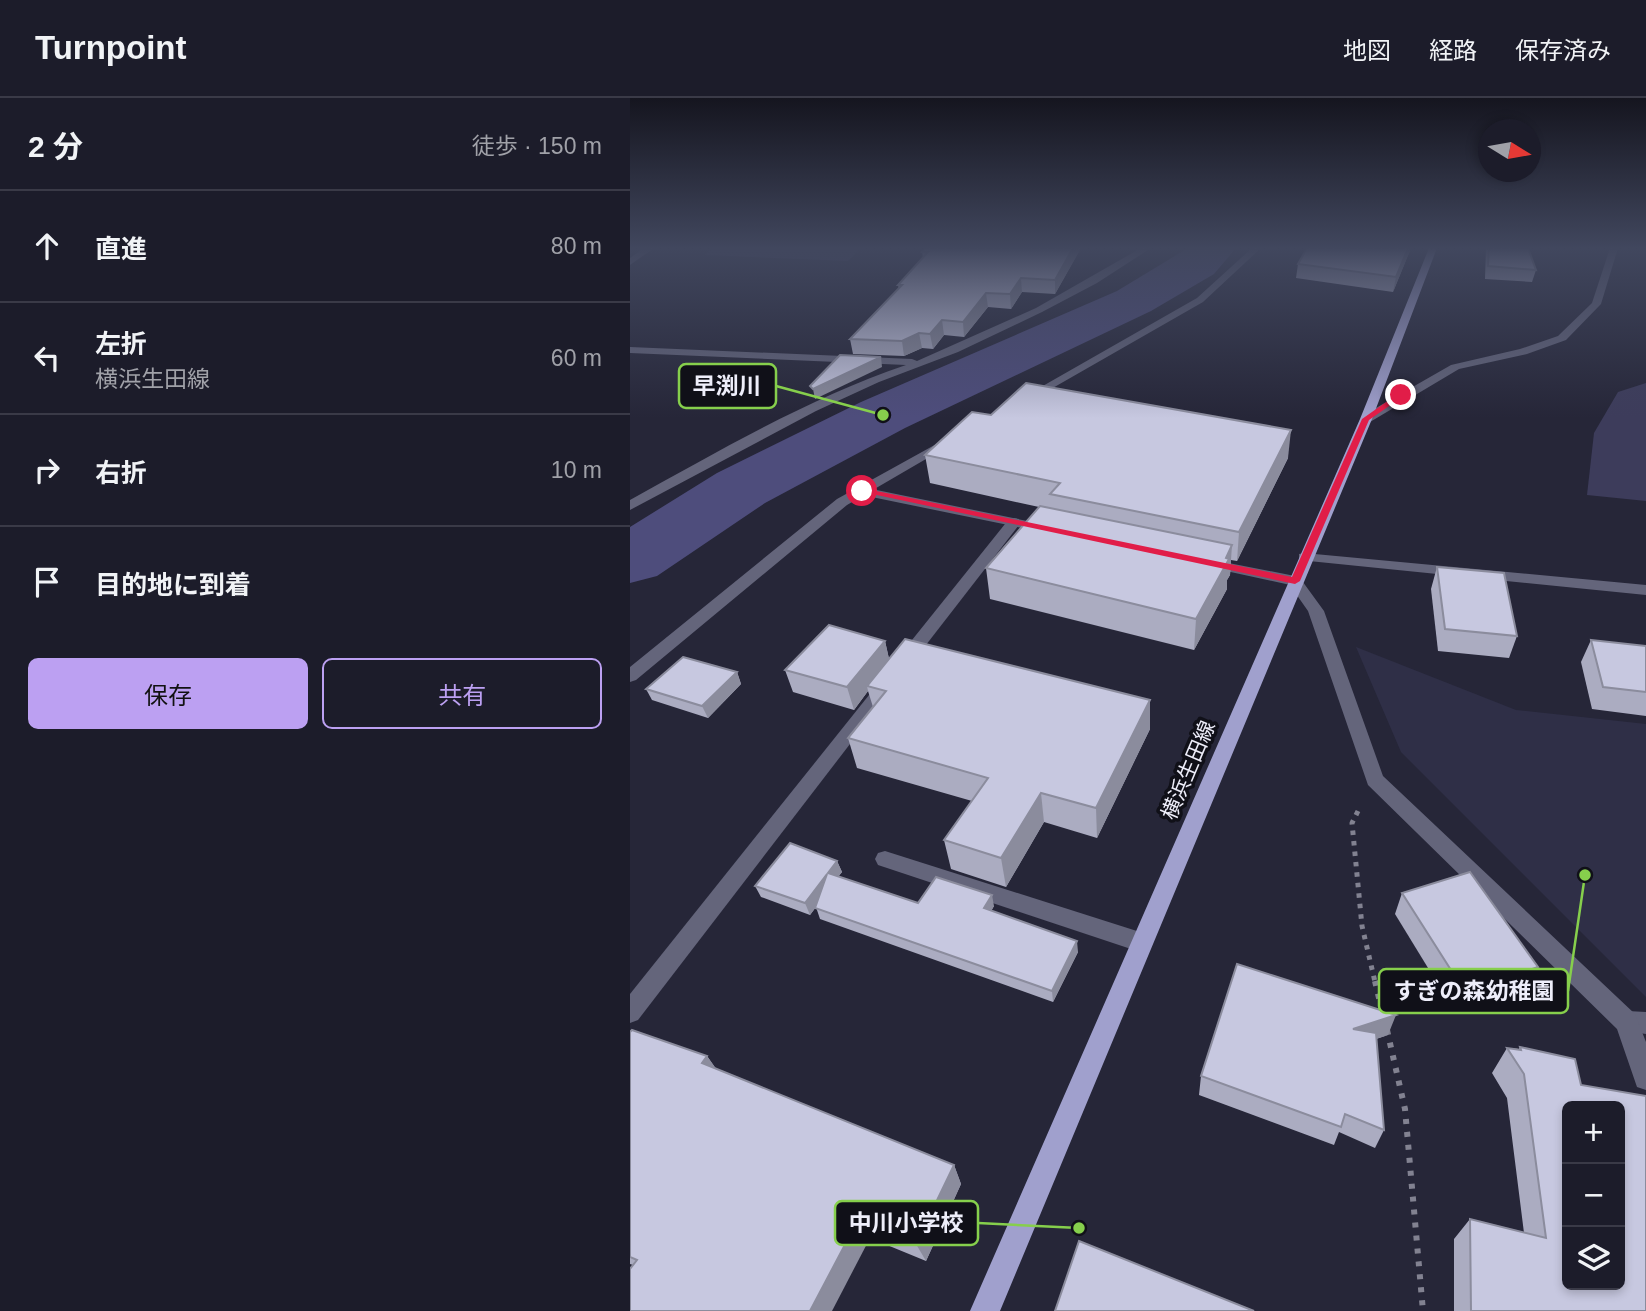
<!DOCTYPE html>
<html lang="ja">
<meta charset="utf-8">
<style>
:root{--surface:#1c1c2a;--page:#252532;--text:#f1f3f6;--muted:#a0a1a8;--line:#3a3a47;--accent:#bca0f2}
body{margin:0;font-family:Helvetica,"Noto Sans JP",sans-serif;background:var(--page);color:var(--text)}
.controls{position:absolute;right:21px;bottom:21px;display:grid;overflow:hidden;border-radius:10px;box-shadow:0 4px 10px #0003}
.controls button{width:63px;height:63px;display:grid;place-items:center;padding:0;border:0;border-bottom:2px solid var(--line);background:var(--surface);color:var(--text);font:35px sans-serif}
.compass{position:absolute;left:848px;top:21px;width:63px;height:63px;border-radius:50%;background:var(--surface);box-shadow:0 4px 10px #0003;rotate:101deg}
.stop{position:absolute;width:21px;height:21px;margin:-16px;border:5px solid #e11d48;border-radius:50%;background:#fff}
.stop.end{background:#e11d48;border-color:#fff;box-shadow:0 2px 7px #0008}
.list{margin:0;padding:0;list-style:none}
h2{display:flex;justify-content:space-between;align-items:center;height:91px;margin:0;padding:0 28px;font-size:30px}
h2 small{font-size:23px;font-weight:400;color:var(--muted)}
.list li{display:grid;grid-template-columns:46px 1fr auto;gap:21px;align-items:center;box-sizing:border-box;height:112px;padding:0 28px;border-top:2px solid var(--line)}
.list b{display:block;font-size:26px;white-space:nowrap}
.list p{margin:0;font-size:23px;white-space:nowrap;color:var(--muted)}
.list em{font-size:23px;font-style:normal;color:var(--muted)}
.actions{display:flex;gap:14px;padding:21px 28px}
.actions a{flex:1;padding:16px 0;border:2px solid var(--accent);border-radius:10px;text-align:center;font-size:24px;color:var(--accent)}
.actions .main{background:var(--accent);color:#111}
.icon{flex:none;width:38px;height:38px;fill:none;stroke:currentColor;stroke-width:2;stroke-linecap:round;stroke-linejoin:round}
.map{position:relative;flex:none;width:1016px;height:1213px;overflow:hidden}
header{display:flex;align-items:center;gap:42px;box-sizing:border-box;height:98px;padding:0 35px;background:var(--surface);border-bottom:2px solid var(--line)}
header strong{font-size:33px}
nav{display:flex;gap:38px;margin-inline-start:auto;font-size:24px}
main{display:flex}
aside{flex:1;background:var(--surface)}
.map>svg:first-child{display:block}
.built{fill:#2f2f47}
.green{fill:#3d3c5b}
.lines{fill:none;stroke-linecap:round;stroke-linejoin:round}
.river{fill:#4e4d7c;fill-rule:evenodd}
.path-far1{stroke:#828291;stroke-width:5;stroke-dasharray:4.5 6;stroke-linecap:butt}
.path{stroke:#828291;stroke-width:6;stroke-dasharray:5 8;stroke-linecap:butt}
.lane{fill:#64657b;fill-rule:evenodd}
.street{fill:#64657b;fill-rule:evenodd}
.primary{fill:#a0a0cd;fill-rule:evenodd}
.wall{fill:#abacc1}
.shaded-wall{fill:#8b8c9d}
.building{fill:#c7c8e0;stroke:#8b8c9d;stroke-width:2;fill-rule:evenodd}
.route{fill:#e11d48}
.labels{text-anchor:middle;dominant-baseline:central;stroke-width:7;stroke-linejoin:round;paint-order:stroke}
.street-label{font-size:21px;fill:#eeeefa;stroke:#101018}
.leader{fill:none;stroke:#86cf4c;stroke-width:2.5}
.callout-dot{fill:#86cf4c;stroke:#101018;stroke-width:2.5}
.callout{fill:#101018;stroke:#86cf4c;stroke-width:2.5}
.callout-label{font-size:23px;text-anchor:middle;font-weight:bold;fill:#eeeefa}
</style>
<header>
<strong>Turnpoint</strong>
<nav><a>地図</a><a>経路</a><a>保存済み</a></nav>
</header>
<main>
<aside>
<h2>2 分<small>徒歩 · 150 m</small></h2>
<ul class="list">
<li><svg class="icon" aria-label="ahead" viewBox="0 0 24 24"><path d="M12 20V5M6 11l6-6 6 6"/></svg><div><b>直進</b></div><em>80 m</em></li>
<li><svg class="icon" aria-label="left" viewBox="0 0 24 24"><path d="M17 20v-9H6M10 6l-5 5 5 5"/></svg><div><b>左折</b><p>横浜生田線</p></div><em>60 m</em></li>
<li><svg class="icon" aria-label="right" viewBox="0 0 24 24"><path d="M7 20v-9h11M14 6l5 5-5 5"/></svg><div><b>右折</b></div><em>10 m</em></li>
<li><svg class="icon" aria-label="arrive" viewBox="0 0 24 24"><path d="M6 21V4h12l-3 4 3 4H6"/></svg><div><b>目的地に到着</b></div></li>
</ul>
<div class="actions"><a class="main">保存</a><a>共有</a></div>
</aside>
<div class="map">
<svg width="1016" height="1213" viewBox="0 0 1016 1213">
<rect width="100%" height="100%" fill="#262638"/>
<polygon class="built" points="726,549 886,612 1016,626 1016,899 771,654"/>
<g class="green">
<polygon points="83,150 231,150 218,163 75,157"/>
<polygon points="1016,285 1016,403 957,397 964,335 988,294"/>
</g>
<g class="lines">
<polygon class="river" points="558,150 606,150 584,176 521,213 275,330 135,405 27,478 0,485 0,429 87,375 231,304 487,193"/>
<polyline class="path-far1" points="728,713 722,725 732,828 745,884"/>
<g class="path">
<polyline points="745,883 753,917"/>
<polyline points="757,932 775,1011 793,1213"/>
</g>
<g class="lane">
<polygon points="980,150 988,150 971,206 936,242 897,256 829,271 740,324 732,324 732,318 821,267 890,251 928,238 962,205"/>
<polygon points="232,389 417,427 424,431 417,435 227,396 225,393"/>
<polygon points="578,461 665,478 673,483 665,488 573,468 571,465"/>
<polygon points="997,913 1016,914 1016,936 989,932 985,924 989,916"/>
</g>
<g class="street">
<polygon points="14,150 24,150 0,167 0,160"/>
<path d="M 511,150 L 521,150 L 467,185 L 412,214 L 328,254 L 249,284 L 186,313 L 0,412 L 0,402 C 89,353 179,300 276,267 L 0,255 L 0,249 L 282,261 L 287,263 L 406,210 Z"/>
<polygon points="622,150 631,150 573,204 400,303 390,301 567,200"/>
<polygon points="310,344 320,347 217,407 6,582 0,584 0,569 207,401"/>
<polygon points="384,420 389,421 389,427 282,565 270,565 268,561 270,557 379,421"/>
<polygon points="674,455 1016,487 1016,497 669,462 669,456"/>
<polygon points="665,478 670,480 694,513 753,678 1005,916 1016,944 1016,992 1007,989 987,931 738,687 678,513 657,483"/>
<polygon points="257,580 263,582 266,586 263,590 8,922 0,925 0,896 251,582"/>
<polygon points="255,753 510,834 518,837 521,844 518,851 510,854 248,767 245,761 248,755"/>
</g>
<polygon class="primary" points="799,150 807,150 742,321 370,1213 340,1213 730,321"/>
</g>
<g class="wall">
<polygon points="295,150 451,150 425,196 392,194 381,211 358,209 334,239 314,237 303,251 292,250 274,258 223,256 220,241 269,191 268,187 293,160 292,154"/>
<polygon points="781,150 763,194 666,180 668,166"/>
<polygon points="856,150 898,150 906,172 902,184 855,181"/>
<polygon points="295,357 658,360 607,463 601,462 600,477 597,482 597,491 564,552 360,501 356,470 409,409 300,385"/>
<polygon points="807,469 887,538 879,560 808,553 801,491"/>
<polygon points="961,542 1016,548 1016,618 962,611 951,564"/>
<polygon points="255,543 259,561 520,602 520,631 467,740 414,724 376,789 321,771 314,742 342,703 227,670 218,640 243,609 238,593 224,612 163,594 155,572"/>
<polygon points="107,574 111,586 78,620 22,602 16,591"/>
<polygon points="207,763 212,774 208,779 288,805 364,808 361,813 448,854 423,904 190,821 186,809 180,817 131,799 125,788"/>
<polygon points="772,795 908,869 896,890 825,914 765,816"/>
<polygon points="0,934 77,958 86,971 324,1067 331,1086 296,1163 240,1140 3,1167 0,1166"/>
<polygon points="758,937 746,941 754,1032 745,1050 709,1034 704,1047 569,997 571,978"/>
<polygon points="890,949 951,987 1016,1213 824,1213 824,1141 840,1121 894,1135 877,1000 862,975 877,950 889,951"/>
</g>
<g class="shaded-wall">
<polygon points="443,150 451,150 425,196 425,182"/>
<polygon points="778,150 781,150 763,194 766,179"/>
<polygon points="391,180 392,194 381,211 380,196"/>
<polygon points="356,195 358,209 334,239 333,224"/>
<polygon points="312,222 314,237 303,251 300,236"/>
<polygon points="289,235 292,250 274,258 272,243"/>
<polygon points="251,259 252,269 185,301 183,291"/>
<polygon points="661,332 658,360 607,463 609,434"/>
<polygon points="602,447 600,477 597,482 597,491 564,552 566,521"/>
<polygon points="255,543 260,565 237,588 238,593 224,612 217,589"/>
<polygon points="107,574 111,586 78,620 72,608"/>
<polygon points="520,602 520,631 467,740 466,710"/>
<polygon points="411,695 414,724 376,789 371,760"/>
<polygon points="207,763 212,774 202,786 198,775"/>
<polygon points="197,776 202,787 180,817 175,805"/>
<polygon points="362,797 364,808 356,822 354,810"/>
<polygon points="447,843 448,854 423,904 422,893"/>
<polygon points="908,869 896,890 825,914 835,894"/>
<polygon points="766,917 758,937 716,951 723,931"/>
<polygon points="77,958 92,979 72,965"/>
<polygon points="324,1067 331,1086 296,1163 286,1146"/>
<polygon points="228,1122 240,1140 202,1213 180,1213"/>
</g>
<g class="building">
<polygon points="295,150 443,150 425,182 391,180 380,196 356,195 333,224 312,222 300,236 289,235 272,243 220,241 272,187 268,187 298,154 292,154"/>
<polygon points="677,150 778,150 766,179 668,166"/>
<polygon points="859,150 898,150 906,172 858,168"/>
<polygon points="210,257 251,259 183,291 180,288"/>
<polygon points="396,285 661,332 609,434 420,396 430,385 295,357 342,314 361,317"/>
<polygon points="410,408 602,447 596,460 599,461 566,521 356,470"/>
<polygon points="807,469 874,475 887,538 815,531"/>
<polygon points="199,527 255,543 217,589 155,572"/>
<polygon points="275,541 520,602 466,710 411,695 371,760 314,742 358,680 218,640 256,593 237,588"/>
<polygon points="961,542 1016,548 1016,594 973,589"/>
<polygon points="53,559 107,574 72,608 16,591"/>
<polygon points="160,745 207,763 198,775 288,805 306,779 362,797 354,810 447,843 422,893 185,810 197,776 175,805 125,788"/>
<polygon points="840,774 908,869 835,894 772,795"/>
<polygon points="607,866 766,917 723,931 746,935 754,1032 715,1016 711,1029 571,978"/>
<polygon points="2,932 77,958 72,965 324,1067 286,1146 228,1122 180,1213 0,1213 0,1171 7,1162 0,1159 0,934"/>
<path d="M 890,949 L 945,961 L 951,987 L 1016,998 L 1016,1213 L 841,1213 L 840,1121 L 916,1140 L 894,976 L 877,950 L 891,952 ZM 937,1008 L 990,1008 L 990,1187 L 937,1187 Z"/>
<polygon points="449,1143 624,1213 425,1213"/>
</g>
<linearGradient id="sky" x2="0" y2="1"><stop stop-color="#15151f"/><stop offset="0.47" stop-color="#41475e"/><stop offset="1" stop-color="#41475e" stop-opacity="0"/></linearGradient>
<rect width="1016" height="320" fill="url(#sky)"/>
<polygon class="route" points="769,295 775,297 739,322 670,483 665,486 228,393 232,390 662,479 732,321"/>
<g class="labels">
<g class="street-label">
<text transform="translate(558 672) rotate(-67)">横浜生田線</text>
</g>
</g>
<path class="leader" d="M253 317L146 288M955 777L938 893M449 1130L348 1125"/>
<g class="callout-dot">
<circle cx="253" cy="317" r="7"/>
<circle cx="955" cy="777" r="7"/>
<circle cx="449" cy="1130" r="7"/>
</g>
<g class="callout">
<rect x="49" y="266" width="97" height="44" rx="7"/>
<rect x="749" y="871" width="189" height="44" rx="7"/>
<rect x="205" y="1103" width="143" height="44" rx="7"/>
</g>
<g class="callout-label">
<text x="97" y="296">早渕川</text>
<text x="844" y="901">すぎの森幼稚園</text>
<text x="276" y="1133">中川小学校</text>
</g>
</svg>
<div class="controls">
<button>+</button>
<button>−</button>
<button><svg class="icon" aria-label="layers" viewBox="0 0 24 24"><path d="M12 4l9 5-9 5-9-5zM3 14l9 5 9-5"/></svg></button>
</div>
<svg class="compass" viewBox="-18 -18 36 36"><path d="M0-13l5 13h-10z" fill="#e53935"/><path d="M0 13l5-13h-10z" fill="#a0a1a8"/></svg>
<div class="stop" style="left:232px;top:393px"></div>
<div class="stop end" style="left:771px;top:297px"></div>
</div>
</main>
